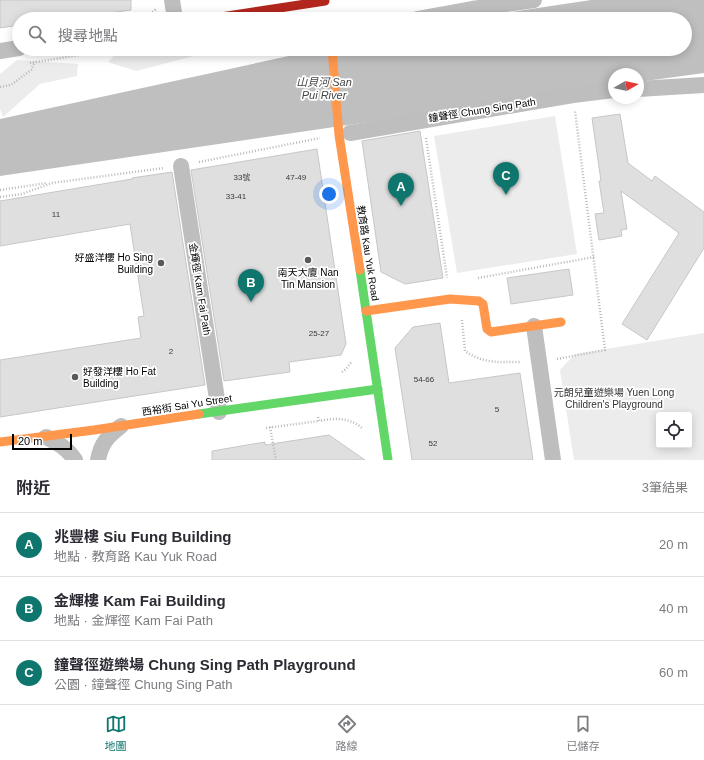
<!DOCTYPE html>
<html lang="zh-TW">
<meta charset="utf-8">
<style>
:root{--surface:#fff;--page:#f7f7f7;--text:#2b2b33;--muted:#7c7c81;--line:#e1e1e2;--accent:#0f766e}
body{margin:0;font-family:Arial,"Noto Sans TC",sans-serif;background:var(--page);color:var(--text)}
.controls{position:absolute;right:12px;bottom:12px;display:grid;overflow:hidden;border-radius:4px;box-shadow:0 2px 10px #0003}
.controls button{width:36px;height:36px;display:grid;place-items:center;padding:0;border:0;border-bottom:1px solid var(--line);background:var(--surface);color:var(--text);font:20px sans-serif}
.compass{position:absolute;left:608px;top:68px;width:36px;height:36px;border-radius:50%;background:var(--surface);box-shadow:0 2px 10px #0003;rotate:81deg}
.scale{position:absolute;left:12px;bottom:10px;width:60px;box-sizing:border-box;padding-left:4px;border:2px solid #000;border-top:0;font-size:11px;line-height:14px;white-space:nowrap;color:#000;-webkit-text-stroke:3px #fff;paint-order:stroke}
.you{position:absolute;left:329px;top:194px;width:14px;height:14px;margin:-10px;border:3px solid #fff;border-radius:50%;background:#1a73e8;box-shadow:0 0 0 6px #1a73e833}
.badge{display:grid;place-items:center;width:26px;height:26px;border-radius:50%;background:var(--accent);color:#fff;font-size:13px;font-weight:700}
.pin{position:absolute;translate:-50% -33px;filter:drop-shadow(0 1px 2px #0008)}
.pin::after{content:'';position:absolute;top:21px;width:14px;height:12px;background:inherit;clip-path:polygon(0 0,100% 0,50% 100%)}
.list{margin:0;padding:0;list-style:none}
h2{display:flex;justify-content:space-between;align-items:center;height:52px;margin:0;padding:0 16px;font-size:17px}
h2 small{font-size:13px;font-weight:400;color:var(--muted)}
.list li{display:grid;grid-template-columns:26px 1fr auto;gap:12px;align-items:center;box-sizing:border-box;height:64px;padding:0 16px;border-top:1px solid var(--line)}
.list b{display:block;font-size:15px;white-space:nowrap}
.list p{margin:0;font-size:13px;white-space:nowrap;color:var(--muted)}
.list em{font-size:13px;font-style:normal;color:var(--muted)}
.icon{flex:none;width:22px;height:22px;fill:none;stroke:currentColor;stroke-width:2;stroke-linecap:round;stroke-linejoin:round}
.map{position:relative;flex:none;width:704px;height:460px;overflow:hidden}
.search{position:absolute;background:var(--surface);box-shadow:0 2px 10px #0003;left:12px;right:12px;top:12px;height:44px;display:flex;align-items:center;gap:10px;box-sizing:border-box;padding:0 14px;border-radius:22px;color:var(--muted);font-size:15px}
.sheet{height:244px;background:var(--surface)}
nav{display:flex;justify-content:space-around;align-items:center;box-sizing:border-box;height:56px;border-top:1px solid var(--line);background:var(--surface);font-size:11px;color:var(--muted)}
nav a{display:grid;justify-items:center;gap:2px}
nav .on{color:var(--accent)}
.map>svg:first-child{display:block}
.green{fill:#ececec;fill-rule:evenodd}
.water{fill:#bfbfbf}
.building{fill:#dfdfdf;stroke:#c7c7c7}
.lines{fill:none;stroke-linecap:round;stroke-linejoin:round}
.path{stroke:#b9b9b9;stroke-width:2.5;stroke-dasharray:1 2;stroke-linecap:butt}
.street{stroke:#bebebe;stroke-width:16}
.fast{stroke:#63d668;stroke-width:9}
.slow{stroke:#ff974d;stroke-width:9}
.jam{stroke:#b3261e;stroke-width:9}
.poi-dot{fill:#595959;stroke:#fff;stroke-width:1.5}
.labels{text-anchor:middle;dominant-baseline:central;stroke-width:3.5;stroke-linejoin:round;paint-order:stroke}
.number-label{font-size:8px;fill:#383838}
.street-label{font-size:10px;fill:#000;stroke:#fff}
.poi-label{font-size:10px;fill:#000;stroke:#fff;text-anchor:end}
.park-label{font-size:10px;fill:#333;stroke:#fff}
.water-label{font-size:11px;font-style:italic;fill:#444;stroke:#fff}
</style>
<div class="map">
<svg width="704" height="460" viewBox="0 0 704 460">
<rect width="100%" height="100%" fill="#fff"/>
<g class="green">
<polygon points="121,49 215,49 213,51 136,71 108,62"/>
<polygon points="17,60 78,64 77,76 40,84 3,117 0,109 0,74"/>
<polygon points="555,116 577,254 457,273 434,136"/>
<path d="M 704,333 L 704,460 L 574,460 L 560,370 L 575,354 ZM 659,415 L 689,415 L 689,445 L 659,445 Z"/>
</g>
<polygon class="water" points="591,0 704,0 704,73 638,82 638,74 614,74 614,86 0,176 0,119 321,49 685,49 685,19 466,19"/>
<g class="building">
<polygon points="0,0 131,0 131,10 66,19 19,19 19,25 0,28"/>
<polygon points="620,114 628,163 652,181 655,176 704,212 704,248 647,340 622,324 679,233 621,191 627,229 621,230 622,236 599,240 595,214 604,213 599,181 601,181 592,118"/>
<polygon points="420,131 443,278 405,284 381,272 362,141"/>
<polygon points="317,149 346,344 341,355 289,362 290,372 224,381 191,170"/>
<polygon points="172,172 205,385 0,417 0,360 141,338 138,317 144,316 130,224 0,246 0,201 132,179 132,178"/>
<polygon points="569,269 573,295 511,304 507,278"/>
<polygon points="440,323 449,383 520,373 533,460 412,460 395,348 413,327"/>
<polygon points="329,435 365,460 212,460 212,451 265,442 265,445"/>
</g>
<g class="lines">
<g class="path">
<path d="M 133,19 C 142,18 149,16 156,9"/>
<polyline points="30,63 116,49"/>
<polyline points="0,87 11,85 31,70 35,62"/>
<polyline points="426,138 447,278"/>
<polyline points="199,162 320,138"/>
<polyline points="0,190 47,183"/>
<polyline points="0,197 22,194 52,183 164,168"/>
<polyline points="478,278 594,257"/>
<path d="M 462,320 L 465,351 C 484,364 499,362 521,362"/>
<polyline points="557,359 605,350 575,111"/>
<polyline points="342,372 346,369 352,361"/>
<path d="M 318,417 L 319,421 C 336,418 348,417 362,428"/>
<polyline points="270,427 276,460"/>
<polyline points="266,428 319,421"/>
</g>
<g class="street">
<polyline points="172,0 175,19"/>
<polyline points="417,19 472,9 534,0"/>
<polyline points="0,51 19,48"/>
<polyline points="638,89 704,85"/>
<polyline points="350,133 573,95 614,90"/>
<polyline points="181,166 219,412"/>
<polyline points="534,326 553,460"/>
<path d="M 46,437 C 58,443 67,448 75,460"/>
<path d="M 98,460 C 101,443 108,436 121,426"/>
</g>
<g class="fast">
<polyline points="360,270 388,460"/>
<polyline points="199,414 378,389"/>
</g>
<g class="slow">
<polyline points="332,49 339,135 360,270"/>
<polyline points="366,311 450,299 479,301 483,304 487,329 491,332 561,322"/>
<polyline points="0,442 94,430 199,414"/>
</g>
<polyline class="jam" points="208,19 325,1"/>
</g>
<g class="poi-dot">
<circle cx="308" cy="260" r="4"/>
<circle cx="161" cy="263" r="4"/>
<circle cx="75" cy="377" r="4"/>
</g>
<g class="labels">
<g class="number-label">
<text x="242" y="177">33號</text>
<text x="296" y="177">47-49</text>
<text x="236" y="196">33-41</text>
<text x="56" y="214">11</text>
<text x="319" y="333">25-27</text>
<text x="171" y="351">2</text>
<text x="424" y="379">54-66</text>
<text x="497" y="409">5</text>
<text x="433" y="443">52</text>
</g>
<g class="street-label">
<text transform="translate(482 110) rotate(-9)">鐘聲徑 Chung Sing Path</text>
<text transform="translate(368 253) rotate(81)">教育路 Kau Yuk Road</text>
<text transform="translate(200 289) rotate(81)">金輝徑 Kam Fai Path</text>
<text transform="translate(187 405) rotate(-9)">西裕街 Sai Yu Street</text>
</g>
<g class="poi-label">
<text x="153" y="257">好盛洋樓 Ho Sing<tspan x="153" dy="12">Building</tspan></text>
<text x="308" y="272" text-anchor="middle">南天大廈 Nan<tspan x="308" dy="12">Tin Mansion</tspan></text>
<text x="83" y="371" text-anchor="start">好發洋樓 Ho Fat<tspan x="83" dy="12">Building</tspan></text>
</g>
<g class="park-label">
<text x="614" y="392">元朗兒童遊樂場 Yuen Long<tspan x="614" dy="12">Children's Playground</tspan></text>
</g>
<g class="water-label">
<text x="324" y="82">山貝河 San<tspan x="324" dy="13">Pui River</tspan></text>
</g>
</g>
</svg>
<div class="controls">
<button><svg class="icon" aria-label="locate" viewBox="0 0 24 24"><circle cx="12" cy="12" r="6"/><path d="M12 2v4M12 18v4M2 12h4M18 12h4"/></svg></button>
</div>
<svg class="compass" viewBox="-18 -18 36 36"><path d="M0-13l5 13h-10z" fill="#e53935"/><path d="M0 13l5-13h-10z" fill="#7c7c81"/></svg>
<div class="scale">20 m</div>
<div class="you"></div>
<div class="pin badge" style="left:401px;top:206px">A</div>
<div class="pin badge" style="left:251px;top:302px">B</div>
<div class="pin badge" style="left:506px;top:195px">C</div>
<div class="search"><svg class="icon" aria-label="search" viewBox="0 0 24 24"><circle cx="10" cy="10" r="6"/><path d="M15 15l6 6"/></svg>搜尋地點</div>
</div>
<section class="sheet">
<h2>附近<small>3筆結果</small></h2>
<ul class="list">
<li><span class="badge">A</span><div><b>兆豐樓 Siu Fung Building</b><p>地點 · 教育路 Kau Yuk Road</p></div><em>20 m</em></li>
<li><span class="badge">B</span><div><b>金輝樓 Kam Fai Building</b><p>地點 · 金輝徑 Kam Fai Path</p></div><em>40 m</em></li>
<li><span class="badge">C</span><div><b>鐘聲徑遊樂場 Chung Sing Path Playground</b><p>公園 · 鐘聲徑 Chung Sing Path</p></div><em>60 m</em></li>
</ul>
</section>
<nav>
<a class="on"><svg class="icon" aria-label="map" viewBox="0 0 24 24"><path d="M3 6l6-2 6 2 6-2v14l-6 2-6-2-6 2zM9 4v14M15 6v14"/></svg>地圖</a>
<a><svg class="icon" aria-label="directions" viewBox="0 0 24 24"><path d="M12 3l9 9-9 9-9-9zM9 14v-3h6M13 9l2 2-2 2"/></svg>路線</a>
<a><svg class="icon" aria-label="saved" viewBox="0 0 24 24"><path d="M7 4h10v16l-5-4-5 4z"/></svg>已儲存</a>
</nav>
